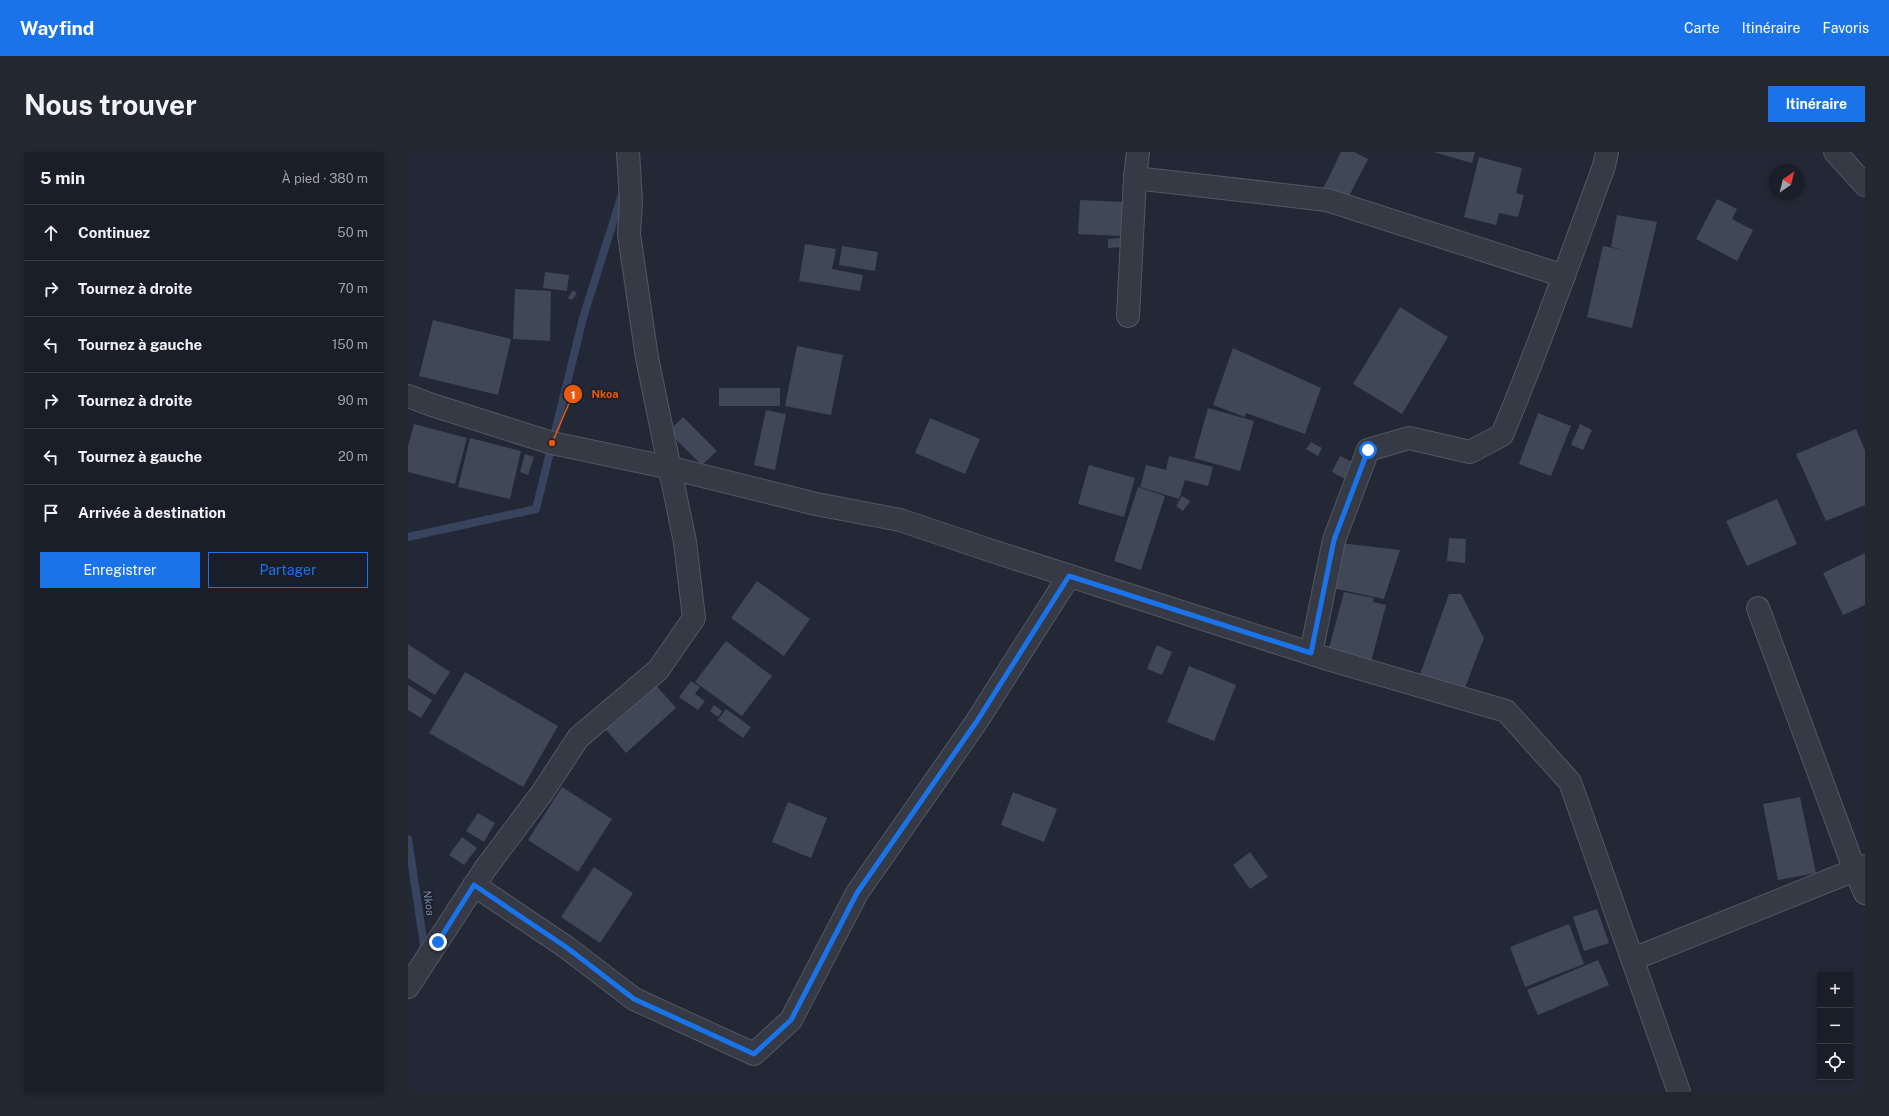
<!DOCTYPE html>
<html lang="fr">
<meta charset="utf-8">
<style>
:root{--surface:#1a1e28;--page:#232730;--text:#f1f3f6;--muted:#9fa2a8;--line:#383c45;--accent:#1a73e8}
body{margin:0;font-family:"Public Sans",sans-serif;background:var(--page);color:var(--text)}
.controls{position:absolute;right:12px;bottom:12px;display:grid;overflow:hidden;border-radius:0px;box-shadow:0 2px 6px #0003}
.controls button{width:36px;height:36px;display:grid;place-items:center;padding:0;border:0;border-bottom:1px solid var(--line);background:var(--surface);color:var(--text);font:20px sans-serif}
.compass{position:absolute;left:1361px;top:12px;width:36px;height:36px;border-radius:50%;background:var(--surface);box-shadow:0 2px 6px #0003;rotate:35deg}
.stop{position:absolute;width:12px;height:12px;margin:-9px;border:3px solid #1a73e8;border-radius:50%;background:#fff}
.stop.end{background:#1a73e8;border-color:#fff;box-shadow:0 1px 4px #0008}
.list{margin:0;padding:0;list-style:none}
h2{display:flex;justify-content:space-between;align-items:center;height:52px;margin:0;padding:0 16px;font-size:17px}
h2 small{font-size:13px;font-weight:400;color:var(--muted)}
.list li{display:grid;grid-template-columns:26px 1fr auto;gap:12px;align-items:center;box-sizing:border-box;height:56px;padding:0 16px;border-top:1px solid var(--line)}
.list b{display:block;font-size:15px;white-space:nowrap}
.list em{font-size:13px;font-style:normal;color:var(--muted)}
.actions{display:flex;gap:8px;padding:12px 16px}
.actions a{flex:1;padding:9px 0;border:1px solid var(--accent);border-radius:0px;text-align:center;font-size:14px;color:var(--accent)}
.actions .main{background:var(--accent);color:#fff}
.icon{flex:none;width:22px;height:22px;fill:none;stroke:currentColor;stroke-width:2;stroke-linecap:round;stroke-linejoin:round}
.map{position:relative;flex:none;width:1457px;height:940px;overflow:hidden;border-radius:0px}
header{display:flex;align-items:center;gap:24px;box-sizing:border-box;height:56px;padding:0 20px;background:var(--accent);color:#fff}
header strong{font-size:19px}
nav{display:flex;gap:22px;margin-inline-start:auto;font-size:14px}
.intro{display:flex;align-items:center;justify-content:space-between;box-sizing:border-box;height:96px;padding:0 24px}
h1{margin:0;font-size:28px}
.button{padding:10px 18px;border-radius:0px;background:var(--accent);color:#fff;font-size:14px;font-weight:700}
main{display:flex;gap:24px;padding:0 24px}
aside{flex:1;background:var(--surface);border-radius:0px;box-shadow:0 2px 6px #0003}
.map>svg:first-child{display:block}
.lines{fill:none;stroke-linecap:round;stroke-linejoin:round}
.stream{stroke:#38435d;stroke-width:8}
.building{fill:#404756}
.minor-casing{stroke:#525763;stroke-width:24}
.minor{stroke:#353a45;stroke-width:22}
.route{stroke:#1a73e8;stroke-width:5}
.labels{text-anchor:middle;dominant-baseline:central;stroke-width:3;stroke-linejoin:round;paint-order:stroke}
.water-label{font-size:11px;font-style:italic;fill:#7a88a8;stroke:#1a1f2a}
.leader{fill:none;stroke:#e8590c;stroke-width:1.5}
.callout-dot{fill:#e8590c;stroke:#1a1f2a;stroke-width:1.5}
.mark-label{font-size:12px;text-anchor:middle;font-weight:bold;fill:#fff}
.callout-label{font-size:11px;text-anchor:middle;font-weight:bold;fill:#e8590c;stroke:#1a1f2a;stroke-width:3;stroke-linejoin:round;paint-order:stroke}
</style>
<header>
<strong>Wayfind</strong>
<nav><a>Carte</a><a>Itinéraire</a><a>Favoris</a></nav>
</header>
<div class="intro"><h1>Nous trouver</h1><a class="button">Itinéraire</a></div>
<main>
<aside>
<h2>5 min<small>À pied · 380 m</small></h2>
<ul class="list">
<li><svg class="icon" aria-label="ahead" viewBox="0 0 24 24"><path d="M12 20V5M6 11l6-6 6 6"/></svg><div><b>Continuez</b></div><em>50 m</em></li>
<li><svg class="icon" aria-label="right" viewBox="0 0 24 24"><path d="M7 20v-9h11M14 6l5 5-5 5"/></svg><div><b>Tournez à droite</b></div><em>70 m</em></li>
<li><svg class="icon" aria-label="left" viewBox="0 0 24 24"><path d="M17 20v-9H6M10 6l-5 5 5 5"/></svg><div><b>Tournez à gauche</b></div><em>150 m</em></li>
<li><svg class="icon" aria-label="right" viewBox="0 0 24 24"><path d="M7 20v-9h11M14 6l5 5-5 5"/></svg><div><b>Tournez à droite</b></div><em>90 m</em></li>
<li><svg class="icon" aria-label="left" viewBox="0 0 24 24"><path d="M17 20v-9H6M10 6l-5 5 5 5"/></svg><div><b>Tournez à gauche</b></div><em>20 m</em></li>
<li><svg class="icon" aria-label="arrive" viewBox="0 0 24 24"><path d="M6 21V4h12l-3 4 3 4H6"/></svg><div><b>Arrivée à destination</b></div></li>
</ul>
<div class="actions"><a class="main">Enregistrer</a><a>Partager</a></div>
</aside>
<div class="map">
<svg width="1457" height="940" viewBox="0 0 1457 940">
<rect width="100%" height="100%" fill="#222835"/>
<g class="lines">
<g class="stream">
<polyline points="0,385 128,357 175,166 215,39"/>
<polyline points="0,687 16,793 14,801"/>
</g>
</g>
<g class="building">
<polygon points="933,0 946,0 960,7 938,50 915,37"/>
<polygon points="1025,0 1067,0 1064,11"/>
<polygon points="1071,5 1114,16 1108,41 1116,43 1110,65 1091,61 1088,73 1056,65"/>
<polygon points="1309,47 1329,57 1324,67 1345,78 1329,109 1288,87"/>
<polygon points="672,48 715,50 713,84 670,82"/>
<polygon points="1209,63 1249,70 1224,176 1179,165 1195,94 1219,99 1203,95"/>
<polygon points="712,86 713,95 700,96 700,87"/>
<polygon points="397,92 428,97 424,117 455,123 452,139 391,129"/>
<polygon points="434,94 470,100 467,119 431,113"/>
<polygon points="137,120 161,123 159,139 135,136"/>
<polygon points="107,137 143,139 142,189 105,187"/>
<polygon points="165,138 169,141 164,148 160,146"/>
<polygon points="992,155 1040,185 994,262 945,232"/>
<polygon points="25,168 103,187 90,243 11,224"/>
<polygon points="389,194 435,203 423,263 377,254"/>
<polygon points="825,196 913,236 897,282 838,261 837,265 805,253"/>
<rect x="311" y="236" width="61" height="18"/>
<polygon points="800,256 846,269 832,319 786,306"/>
<polygon points="358,258 378,262 367,318 346,313"/>
<polygon points="1130,261 1163,274 1143,324 1111,312"/>
<polygon points="275,265 309,299 294,313 260,280"/>
<polygon points="522,266 572,287 557,322 507,301"/>
<polygon points="6,272 59,286 47,332 0,320 0,294"/>
<polygon points="1172,272 1184,278 1175,298 1163,293"/>
<polygon points="1448,277 1457,298 1457,353 1418,369 1388,302"/>
<polygon points="62,286 113,299 102,347 50,335"/>
<polygon points="903,290 914,296 910,304 898,297"/>
<polygon points="117,302 126,305 120,323 112,320"/>
<polygon points="761,304 805,315 800,334 777,328 771,347 732,335 738,313 758,318"/>
<polygon points="932,304 952,314 944,331 924,320"/>
<polygon points="681,313 727,326 716,365 670,352"/>
<polygon points="730,335 757,344 733,418 706,409"/>
<polygon points="774,344 782,349 775,359 768,354"/>
<polygon points="1369,347 1389,392 1339,414 1318,369"/>
<polygon points="1041,386 1058,387 1057,411 1039,409"/>
<polygon points="932,391 992,398 976,447 924,436"/>
<polygon points="1457,401 1457,453 1435,463 1415,421"/>
<polygon points="349,429 402,467 376,504 323,466"/>
<polygon points="936,440 966,446 965,450 978,453 963,510 920,500"/>
<polygon points="1041,442 1053,442 1076,486 1055,541 1011,525"/>
<polygon points="318,489 364,524 334,564 287,530"/>
<polygon points="0,492 42,520 27,543 0,526"/>
<polygon points="749,493 764,500 754,523 739,517"/>
<polygon points="781,514 828,533 806,589 759,570"/>
<polygon points="57,520 150,574 115,635 21,581"/>
<polygon points="244,529 268,556 218,601 194,573"/>
<polygon points="283,529 292,535 287,542 297,549 290,558 271,545"/>
<polygon points="0,533 24,548 13,566 0,558"/>
<polygon points="306,553 314,559 310,565 302,559"/>
<polygon points="318,557 343,575 335,586 310,568"/>
<polygon points="154,635 204,667 170,720 120,688"/>
<polygon points="605,640 649,657 636,690 593,673"/>
<polygon points="1392,645 1408,721 1370,728 1355,652"/>
<polygon points="380,650 419,666 403,706 364,690"/>
<polygon points="70,661 87,671 76,690 58,679"/>
<polygon points="54,685 69,696 56,713 41,703"/>
<polygon points="842,700 860,725 842,737 825,713"/>
<polygon points="186,715 225,741 192,791 153,765"/>
<polygon points="1189,757 1201,791 1176,799 1165,765"/>
<polygon points="1161,772 1176,812 1117,835 1102,795"/>
<polygon points="1190,808 1201,833 1130,863 1119,838"/>
</g>
<g class="lines">
<g class="minor-casing">
<g id="minor">
<polyline points="1427,0 1457,33"/>
<polyline points="727,26 919,48 1156,124"/>
<polyline points="720,164 727,26 730,0"/>
<polyline points="0,244 24,253 144,291 263,316 408,352 492,368 581,398 923,508 1098,559 1162,630 1271,940"/>
<polyline points="1350,456 1443,708 1457,741"/>
<path d="M 903,501 L 926,388 L 960,298 L 1001,286 L 1062,300 L 1094,283 C 1131,195 1163,104 1196,14 L 1199,0"/>
<polyline points="66,733 158,795 226,847 346,902 383,868 449,741 569,569 661,424"/>
<polyline points="1225,807 1457,714"/>
<polyline points="0,835 77,717 134,641 170,586 250,518 286,466 277,390 239,206 221,82 223,49 220,0"/>
</g>
</g>
<use href="#minor" class="minor"/>
</g>
<g class="lines">
<polyline class="route" points="30,790 66,733 158,795 226,847 346,902 383,868 449,741 569,569 661,424 903,501 926,388 960,298"/>
</g>
<g class="labels">
<g class="water-label">
<text transform="translate(21 751) rotate(81)">Nkoa</text>
</g>
</g>
<path class="leader" d="M144 291L165 242"/>
<g class="callout-dot">
<circle cx="144" cy="291" r="4"/>
<circle cx="165" cy="242" r="10"/>
</g>
<g class="mark-label">
<text x="165" y="247">1</text>
</g>
<g class="callout-label">
<text x="197" y="246">Nkoa</text>
</g>
</svg>
<div class="controls">
<button>+</button>
<button>−</button>
<button><svg class="icon" aria-label="locate" viewBox="0 0 24 24"><circle cx="12" cy="12" r="6"/><path d="M12 2v4M12 18v4M2 12h4M18 12h4"/></svg></button>
</div>
<svg class="compass" viewBox="-18 -18 36 36"><path d="M0-13l5 13h-10z" fill="#e53935"/><path d="M0 13l5-13h-10z" fill="#9fa2a8"/></svg>
<div class="stop" style="left:960px;top:298px"></div>
<div class="stop end" style="left:30px;top:790px"></div>
</div>
</main>
